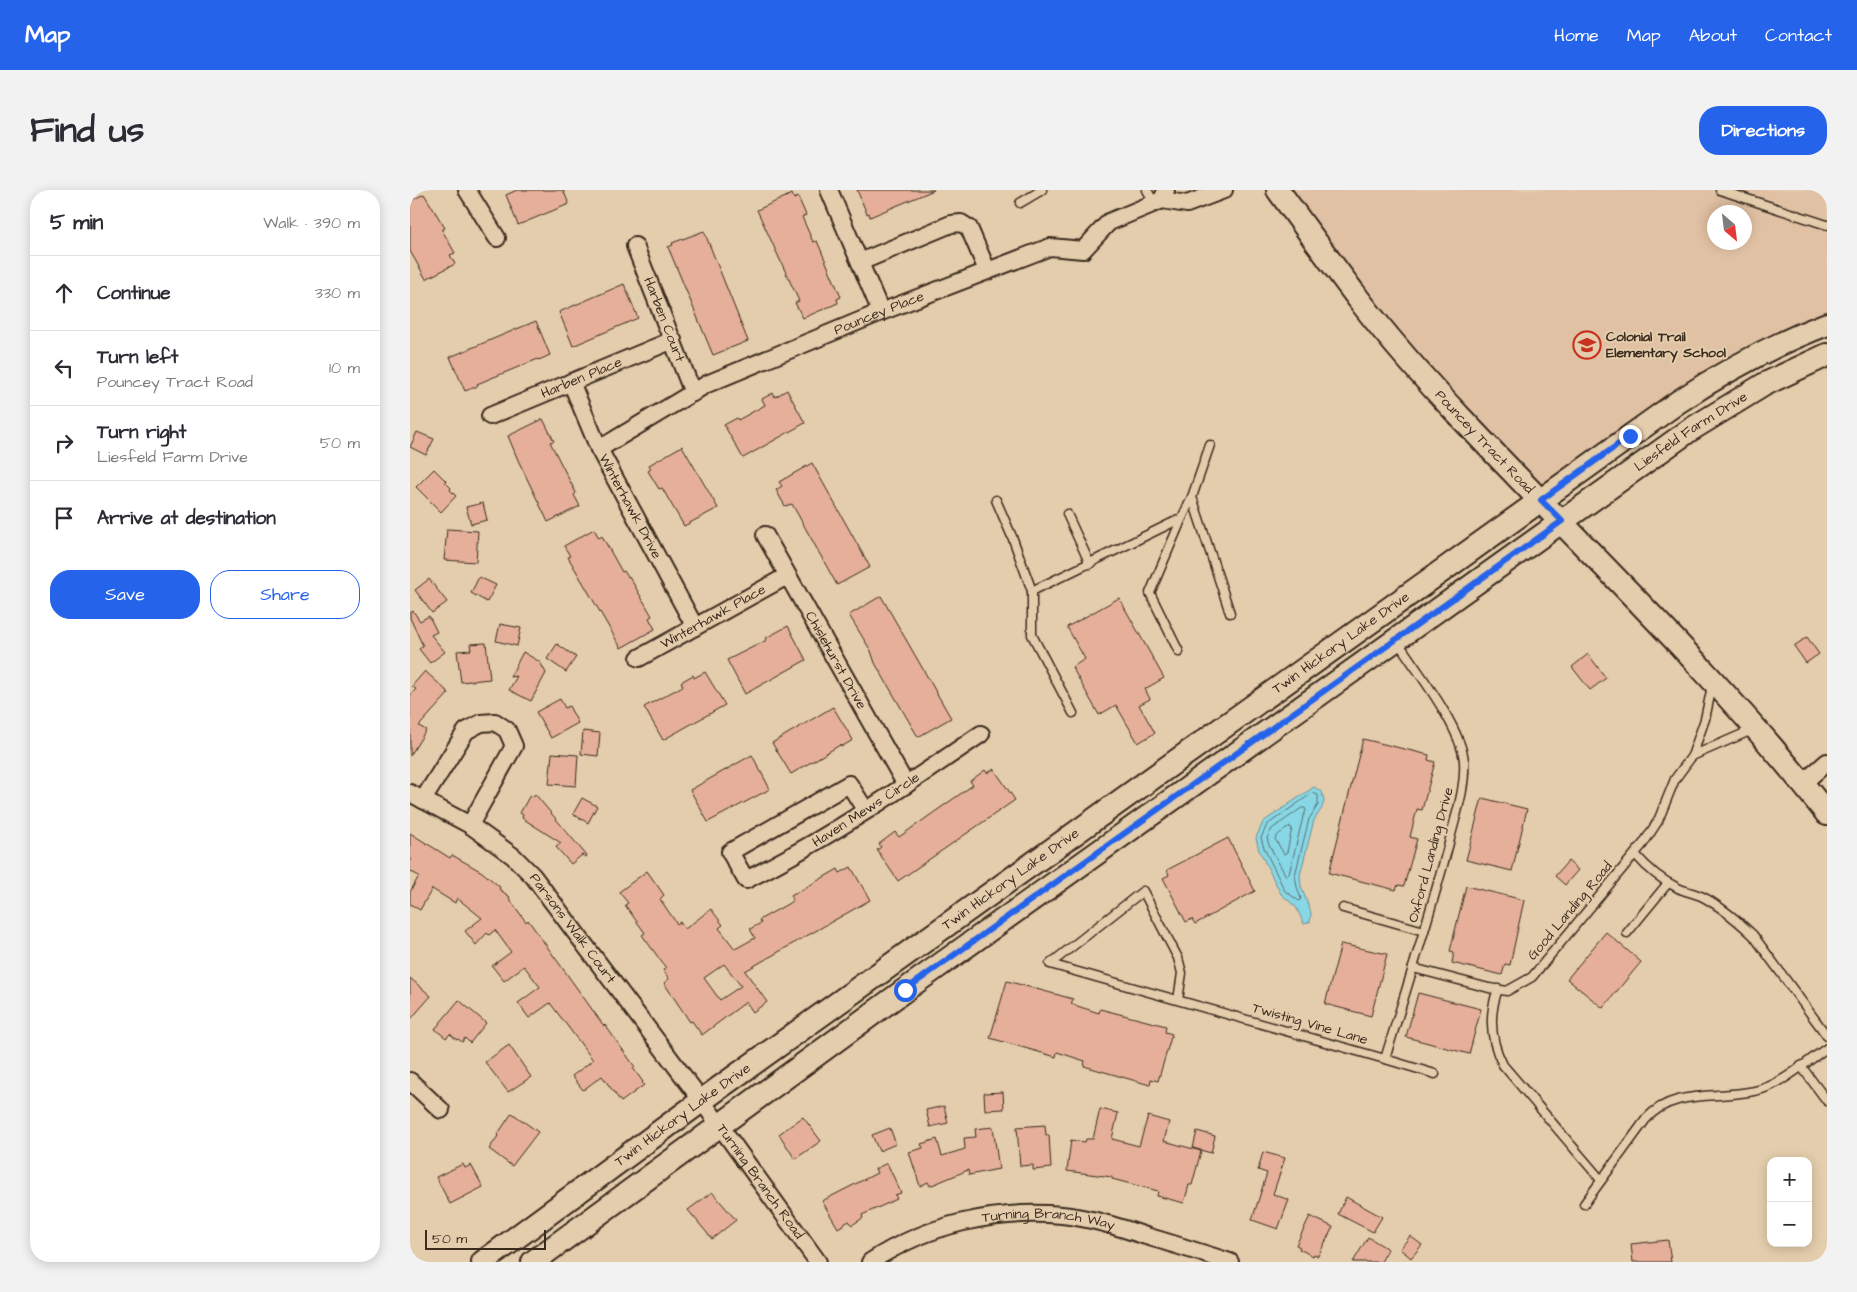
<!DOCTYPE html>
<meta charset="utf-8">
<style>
:root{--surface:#fff;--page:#f2f2f3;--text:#2b2b33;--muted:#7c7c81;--line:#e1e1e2;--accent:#2563eb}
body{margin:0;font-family:"Architects Daughter",sans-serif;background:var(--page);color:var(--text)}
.controls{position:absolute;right:15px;bottom:15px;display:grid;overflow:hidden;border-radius:10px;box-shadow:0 2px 12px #0003}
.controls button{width:45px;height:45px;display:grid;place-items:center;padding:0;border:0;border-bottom:1px solid var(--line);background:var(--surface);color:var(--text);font:25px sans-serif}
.compass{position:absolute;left:1297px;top:15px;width:45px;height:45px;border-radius:50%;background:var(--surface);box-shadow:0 2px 12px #0003;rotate:152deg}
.scale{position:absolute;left:15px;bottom:12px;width:121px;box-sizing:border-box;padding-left:5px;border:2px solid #3b2a1e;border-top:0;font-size:14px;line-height:18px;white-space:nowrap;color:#3b2a1e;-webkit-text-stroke:4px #e3cdac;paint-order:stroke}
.stop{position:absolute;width:15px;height:15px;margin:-11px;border:4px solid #2563eb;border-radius:50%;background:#fff}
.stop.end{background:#2563eb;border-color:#fff;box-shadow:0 1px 5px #0008}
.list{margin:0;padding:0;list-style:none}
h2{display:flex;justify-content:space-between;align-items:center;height:65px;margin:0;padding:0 20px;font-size:21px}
h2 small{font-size:16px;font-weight:400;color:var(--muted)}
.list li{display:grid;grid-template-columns:32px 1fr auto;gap:15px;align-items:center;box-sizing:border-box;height:75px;padding:0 20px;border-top:1px solid var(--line)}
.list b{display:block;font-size:19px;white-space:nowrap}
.list p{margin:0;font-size:16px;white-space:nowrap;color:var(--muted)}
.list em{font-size:16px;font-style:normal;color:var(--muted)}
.actions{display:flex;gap:10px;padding:15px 20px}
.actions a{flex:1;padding:11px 0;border:1px solid var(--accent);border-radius:20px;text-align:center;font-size:18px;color:var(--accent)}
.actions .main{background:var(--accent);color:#fff}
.icon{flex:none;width:28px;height:28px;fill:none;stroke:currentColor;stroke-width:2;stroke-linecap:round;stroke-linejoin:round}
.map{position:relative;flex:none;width:1417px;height:1072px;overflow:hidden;border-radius:20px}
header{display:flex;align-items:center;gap:30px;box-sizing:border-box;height:70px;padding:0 25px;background:var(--accent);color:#fff}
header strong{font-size:24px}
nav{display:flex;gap:28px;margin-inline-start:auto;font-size:18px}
.intro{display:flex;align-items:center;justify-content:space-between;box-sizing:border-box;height:120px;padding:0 30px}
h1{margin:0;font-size:35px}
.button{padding:12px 22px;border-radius:20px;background:var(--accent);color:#fff;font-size:18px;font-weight:700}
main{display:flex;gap:30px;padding:0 30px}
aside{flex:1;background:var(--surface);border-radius:20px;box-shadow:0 2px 12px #0003}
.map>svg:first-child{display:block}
.built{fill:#e1c1a4;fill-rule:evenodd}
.water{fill:#88d7e6;stroke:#699296}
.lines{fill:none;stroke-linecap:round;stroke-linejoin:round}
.shore{stroke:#5a6f6e;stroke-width:1}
.building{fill:#e5af9a;stroke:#3b2a1e;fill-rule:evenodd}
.lane-casing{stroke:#3b2a1e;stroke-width:11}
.street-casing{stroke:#3b2a1e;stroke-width:20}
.secondary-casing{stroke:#3b2a1e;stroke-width:26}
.lane{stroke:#e3cdac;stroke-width:8}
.street{stroke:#e3cdac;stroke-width:16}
.secondary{stroke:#e3cdac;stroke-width:22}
.route{stroke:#2563eb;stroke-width:6}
.labels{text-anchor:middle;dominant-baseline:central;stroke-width:4;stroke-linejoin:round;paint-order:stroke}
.street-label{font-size:14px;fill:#3b2a1e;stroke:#e3cdac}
.poi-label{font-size:14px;font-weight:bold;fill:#3b2a1e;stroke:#e3cdac;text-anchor:start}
</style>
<header>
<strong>Map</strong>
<nav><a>Home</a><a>Map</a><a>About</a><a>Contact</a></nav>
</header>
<div class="intro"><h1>Find us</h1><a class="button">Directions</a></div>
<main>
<aside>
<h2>5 min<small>Walk · 390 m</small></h2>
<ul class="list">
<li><svg class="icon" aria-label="ahead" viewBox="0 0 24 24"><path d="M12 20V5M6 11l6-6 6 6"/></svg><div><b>Continue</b></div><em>330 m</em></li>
<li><svg class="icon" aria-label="left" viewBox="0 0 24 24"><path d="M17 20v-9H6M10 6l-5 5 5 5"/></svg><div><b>Turn left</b><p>Pouncey Tract Road</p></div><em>10 m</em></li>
<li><svg class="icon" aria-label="right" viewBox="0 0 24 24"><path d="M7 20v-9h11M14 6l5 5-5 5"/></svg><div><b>Turn right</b><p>Liesfeld Farm Drive</p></div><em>50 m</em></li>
<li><svg class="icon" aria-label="arrive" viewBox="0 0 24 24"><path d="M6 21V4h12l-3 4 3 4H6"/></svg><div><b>Arrive at destination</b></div></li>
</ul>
<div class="actions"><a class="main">Save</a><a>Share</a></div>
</aside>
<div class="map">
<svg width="1417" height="1072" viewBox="0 0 1417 1072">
<rect width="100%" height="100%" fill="#e3cdac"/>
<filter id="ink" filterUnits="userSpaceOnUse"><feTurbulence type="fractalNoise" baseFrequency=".02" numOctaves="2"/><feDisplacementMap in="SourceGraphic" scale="10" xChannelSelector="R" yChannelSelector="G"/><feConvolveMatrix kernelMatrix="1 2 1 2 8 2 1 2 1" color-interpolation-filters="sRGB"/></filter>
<g filter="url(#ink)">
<path class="built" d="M 867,0 L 1417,0 L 1417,134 L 1390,145 L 1131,311 ZM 1304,22 L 1334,22 L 1334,52 L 1304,52 Z"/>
<polygon class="water" points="904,597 912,602 914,611 912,618 904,630 890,685 891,696 901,723 900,732 894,734 886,717 871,704 849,660 846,648 853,632"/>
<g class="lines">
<g class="shore">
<polygon points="903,603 908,605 908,615 899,629 885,685 887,697 891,709 889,711 875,701 854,658 851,648 857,635"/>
<polygon points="892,618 895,618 896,621 893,627 879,684 876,686 859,655 857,648 862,639"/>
<polygon points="879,637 882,638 877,662 874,664 865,649 868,645"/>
</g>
</g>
<g class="building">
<polygon points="107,0 153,0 159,14 108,35 96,5"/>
<polygon points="447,0 524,0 460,27 459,23 457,24"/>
<polygon points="14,4 35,38 32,40 45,63 40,65 45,74 16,89 0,61 0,11"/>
<polygon points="382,4 384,9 388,7 396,25 392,27 403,52 407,51 431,107 427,109 428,113 393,128 385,113 389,111 347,20"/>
<polygon points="294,41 338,151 303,165 258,57 263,55 262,53"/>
<polygon points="214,94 228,128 163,156 149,122"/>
<polygon points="126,131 140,165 129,170 128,169 67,194 68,196 55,201 40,167"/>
<polygon points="377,200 395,233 333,268 314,235 327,228 328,230 355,215 352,209 363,203 365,207"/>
<polygon points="133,229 144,251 140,252 166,303 164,305 170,316 138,332 108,270 98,246"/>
<polygon points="7,242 24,249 16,265 0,257"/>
<polygon points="272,256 308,318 274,336 252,298 249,299 238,281 241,279 239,275"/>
<polygon points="402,273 460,377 427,395 382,314 375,316 366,300 372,296 369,292"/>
<polygon points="24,279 36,291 35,292 41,298 40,300 46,306 31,322 6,297"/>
<polygon points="73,313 77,330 61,334 56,317"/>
<polygon points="37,339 68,341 66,372 34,370"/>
<polygon points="184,339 189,348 192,346 212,382 214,381 218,387 219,386 242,426 239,428 245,439 211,458 158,367 160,366 154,356"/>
<polygon points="69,387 86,395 77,412 61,403"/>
<polygon points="19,389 37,412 22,423 5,400"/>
<polygon points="471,406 541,528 508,547 465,473 461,461 439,425"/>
<polygon points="709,408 754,488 735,499 740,509 729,515 745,543 728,553 706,515 689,525 662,477 675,469 657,437"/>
<polygon points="3,421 10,431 19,426 27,442 21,445 35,462 20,473 9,459 13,456 0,428 0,423"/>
<polygon points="90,434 111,438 107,456 86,451"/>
<polygon points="378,436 396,470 335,504 317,470 357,450 356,448"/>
<polygon points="1397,447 1409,464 1396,473 1384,456"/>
<polygon points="76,453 80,489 51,492 47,461 61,460 60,454"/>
<polygon points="147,454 166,467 156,482 137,469"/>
<polygon points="113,462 130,472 136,483 121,511 99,500 107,486 100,487"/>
<polygon points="1178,464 1196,488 1180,500 1162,477"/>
<polygon points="15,481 39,503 9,536 16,540 0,566 0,506 6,499 2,496"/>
<polygon points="295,482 315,515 253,550 234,517 273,496 271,492 283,485 284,488"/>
<polygon points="150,509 155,518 159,516 168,533 141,548 126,522"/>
<polygon points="423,517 443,550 431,557 430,555 381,584 362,553"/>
<polygon points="173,541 190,543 188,566 171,564"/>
<polygon points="953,549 1019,565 1018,570 1025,572 1012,620 1007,619 1000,647 1007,649 994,696 988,695 986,700 919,683"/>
<polygon points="142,563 168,565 166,596 139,594"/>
<polygon points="342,565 360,599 298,632 280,600"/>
<polygon points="584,579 605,610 488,691 467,660 471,657 469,654 485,642 489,647 563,595 560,591 575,580 577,583"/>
<polygon points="125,604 177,666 176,667 172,665 161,674 146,657 151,653 112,628 113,625 110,623 120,605 123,607"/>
<polygon points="172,608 187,616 178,633 163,624"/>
<polygon points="1072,608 1117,619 1102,681 1056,670"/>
<polygon points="0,643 40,668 42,665 72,682 90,697 89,699 100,707 99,708 116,732 118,730 194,836 195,835 225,877 223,878 233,892 232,893 234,895 211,912 192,886 173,900 162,886 183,870 140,813 119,828 108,813 130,797 114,776 94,791 82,776 101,762 85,740 79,745 77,743 66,755 55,741 72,728 47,708 45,713 22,699 10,720 0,714 0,702 9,686 0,681"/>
<polygon points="818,648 845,701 785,734 782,729 776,732 753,688 759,685 757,680"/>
<polygon points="1158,671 1168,680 1155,695 1145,686"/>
<path d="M 441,677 L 460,710 L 335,781 L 357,812 L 343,822 L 336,812 L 292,845 L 282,831 L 280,832 L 254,793 L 259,789 L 253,780 L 256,778 L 232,745 L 235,743 L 215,715 L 218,713 L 209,702 L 237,681 L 254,705 L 250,709 L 267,734 L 270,732 L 275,739 L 301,719 L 313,735 L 309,738 L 325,759 L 345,748 L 340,739 L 351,733 L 349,730 L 383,711 L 381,706 L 428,679 L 430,683 ZM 314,774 L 331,796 L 310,810 L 294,788 Z"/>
<polygon points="1056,696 1114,710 1100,775 1095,774 1092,785 1042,773 1044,762 1040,761"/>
<polygon points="1196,742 1231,772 1193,818 1157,789"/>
<polygon points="931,754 977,764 961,826 915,814"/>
<polygon points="0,788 21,806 0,830"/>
<polygon points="597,791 663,809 661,814 689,823 690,819 756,836 755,842 762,844 748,891 741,889 740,895 674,876 675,871 647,862 646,867 580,848"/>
<polygon points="1008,803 1071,819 1059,864 996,847"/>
<polygon points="49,810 76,833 60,853 55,848 52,852 48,849 47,850 40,844 36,848 25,839"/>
<polygon points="99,855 121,887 98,902 75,872"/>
<polygon points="593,902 594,919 575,920 574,903"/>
<polygon points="534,916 538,933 520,937 516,920"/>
<polygon points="690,919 708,923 702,949 729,956 738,926 759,932 754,951 791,961 782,995 779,995 774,1013 747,1006 748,1001 702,989 702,987 657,981 661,950 675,952 676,949 683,949"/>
<polygon points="102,923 128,942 102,976 79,959 88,946 87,945"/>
<polygon points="393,927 411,951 385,969 369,944"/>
<polygon points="635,935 636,945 639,945 641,978 623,980 623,975 610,976 607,937"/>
<polygon points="583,937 589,979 559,985 558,980 520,996 518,992 510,996 499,962 513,958 511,954 527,949 532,966 555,959 554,948 566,947 565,939"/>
<polygon points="480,938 486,954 469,961 462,945"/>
<polygon points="787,941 805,946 801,963 783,958"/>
<polygon points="853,962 875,968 863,1004 879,1010 868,1039 842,1030 857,983 848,980"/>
<polygon points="477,973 491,1003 485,1005 487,1009 452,1025 453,1028 442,1035 439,1031 428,1038 412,1011 467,983 465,979"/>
<polygon points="53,974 55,978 61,975 73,997 40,1014 26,987"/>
<polygon points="302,1002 326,1030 302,1049 278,1020"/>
<polygon points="936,1007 972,1027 963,1042 928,1024"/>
<polygon points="900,1026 923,1037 908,1066 904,1064 903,1066 889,1059 890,1057 886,1055"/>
<polygon points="1000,1046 1012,1055 1001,1068 990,1059"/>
<polygon points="958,1047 978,1059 971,1072 943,1072"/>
<polygon points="1258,1050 1261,1072 1223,1072 1221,1054"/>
</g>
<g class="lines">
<g class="lane-casing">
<g id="lane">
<polyline points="737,0 745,14"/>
<polyline points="1310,0 1417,35"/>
<polyline points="610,13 632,0"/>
<polyline points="782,307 820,423"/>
<polyline points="586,310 603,349 622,401 622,445 663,523"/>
<polyline points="657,324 680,374"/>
<polyline points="622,401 772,328 782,307 800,255"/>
<polyline points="769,462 740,403 772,328"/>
<polyline points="1282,566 1342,540"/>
<path d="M 1225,664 C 1237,678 1251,690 1268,698 C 1276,702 1285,703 1293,707 C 1312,717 1328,731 1343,745 L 1417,846"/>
<polyline points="933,718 1014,741"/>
<polyline points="1217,743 1258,693"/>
<polyline points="1003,778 1079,798 1097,801 1122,787 1233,654 1248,631 1265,589 1282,566 1295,529 1302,496"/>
<path d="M 1088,799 C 1078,826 1080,850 1093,875 L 1191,990"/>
<polyline points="768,810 772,783 768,768 733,701 640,774 975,869 1025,884"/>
<path d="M 975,869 C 997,797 1020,725 1039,653 C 1045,627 1056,598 1054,571 C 1051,537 1007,481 988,452"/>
<polyline points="1391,876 1417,911"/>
<path d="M 1174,1014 L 1236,929 C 1265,896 1314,911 1352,899 C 1376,891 1396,872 1417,858"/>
</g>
</g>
<g class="street-casing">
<g id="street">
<polyline points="57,0 87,48"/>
<polyline points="419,0 471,122"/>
<polyline points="756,0 752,10 777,14 814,0"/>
<path id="s1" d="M 225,56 L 283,203"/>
<polyline points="450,72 541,34 551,33 559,38 577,80"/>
<path id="s2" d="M 161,192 L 189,259 L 285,437"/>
<path id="s3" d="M 80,226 L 263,150"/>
<path id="s4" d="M 189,259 L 297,194 L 471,122 L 640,57 L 673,60 L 699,32 L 752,10"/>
<path id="s5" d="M 355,345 L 496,595"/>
<path id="s6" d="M 229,468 L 377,386"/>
<polyline points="1392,594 1417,572"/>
<path id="s7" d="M 0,603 L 60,635 L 103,666 L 123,686 L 292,911 L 408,1072"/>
<polyline points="13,610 56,541 71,533 85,532 97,540 104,556 60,635"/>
<path d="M 456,621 L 439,594 L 320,662 L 336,690 C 419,648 495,596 571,544"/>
<polyline points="0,891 31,920"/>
<path id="s8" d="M 460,1072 C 516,1035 585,1019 652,1025 C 681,1028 709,1037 736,1046 C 764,1054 792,1063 820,1072"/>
</g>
</g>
<g class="secondary-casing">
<g id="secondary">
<path id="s9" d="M 868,0 C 895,37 922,74 950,111 C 982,153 1018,193 1054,231 C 1176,361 1307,484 1417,624"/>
<path id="s10" d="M 73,1072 L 309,898 L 1268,212 C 1315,181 1364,154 1417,134"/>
<path id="s11" d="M 123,1072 L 495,800 L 1280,240 L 1355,194 L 1417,165"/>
</g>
</g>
<use href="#lane" class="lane"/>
<use href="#street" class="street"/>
<use href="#secondary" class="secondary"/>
</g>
</g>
<g class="lines" filter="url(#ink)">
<polyline class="route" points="495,800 1152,331 1131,310 1220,246"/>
</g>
<defs>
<g id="school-ring" transform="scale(1.4375)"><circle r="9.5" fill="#e3cdac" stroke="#c8321e" stroke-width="1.5"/><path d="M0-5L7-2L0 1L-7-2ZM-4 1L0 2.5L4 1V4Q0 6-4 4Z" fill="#c8321e"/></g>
</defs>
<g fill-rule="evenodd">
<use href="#school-ring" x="1177" y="155"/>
</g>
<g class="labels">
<g class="street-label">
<text stroke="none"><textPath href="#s4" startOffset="312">Pouncey Place</textPath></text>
<text stroke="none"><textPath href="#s1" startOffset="79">Harben Court</textPath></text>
<text stroke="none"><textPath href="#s3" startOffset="99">Harben Place</textPath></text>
<text stroke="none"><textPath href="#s11" startOffset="1425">Liesfeld Farm Drive</textPath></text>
<text stroke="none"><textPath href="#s9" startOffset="326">Pouncey Tract Road</textPath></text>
<text stroke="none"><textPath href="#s2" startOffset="138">Winterhawk Drive</textPath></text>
<text stroke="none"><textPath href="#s6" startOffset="85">Winterhawk Place</textPath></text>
<text stroke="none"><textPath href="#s10" startOffset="1058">Twin Hickory Lake Drive</textPath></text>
<text stroke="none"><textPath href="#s5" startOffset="144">Chislehurst Drive</textPath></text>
<text transform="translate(456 620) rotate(-33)">Haven Mews Circle</text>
<text transform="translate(1021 665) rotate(-75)">Oxford Landing Drive</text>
<text stroke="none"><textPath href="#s10" startOffset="652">Twin Hickory Lake Drive</textPath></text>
<text transform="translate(1160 721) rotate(-50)">Good Landing Road</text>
<text stroke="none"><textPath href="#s7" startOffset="215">Parsons Walk Court</textPath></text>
<text transform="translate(900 834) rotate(16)">Twisting Vine Lane</text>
<text stroke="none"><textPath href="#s10" startOffset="248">Twin Hickory Lake Drive</textPath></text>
<text stroke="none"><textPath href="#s7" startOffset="530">Turning Branch Road</textPath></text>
<text stroke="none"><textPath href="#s8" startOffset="188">Turning Branch Way</textPath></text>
</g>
<g class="poi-label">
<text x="1196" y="147">Colonial Trail<tspan x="1196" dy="16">Elementary School</tspan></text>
</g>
</g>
</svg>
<div class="controls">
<button>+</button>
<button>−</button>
</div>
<svg class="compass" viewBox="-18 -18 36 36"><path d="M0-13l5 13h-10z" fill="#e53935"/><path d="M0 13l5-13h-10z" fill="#7c7c81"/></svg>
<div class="scale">50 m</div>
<div class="stop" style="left:495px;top:800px"></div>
<div class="stop end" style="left:1220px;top:246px"></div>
</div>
</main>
